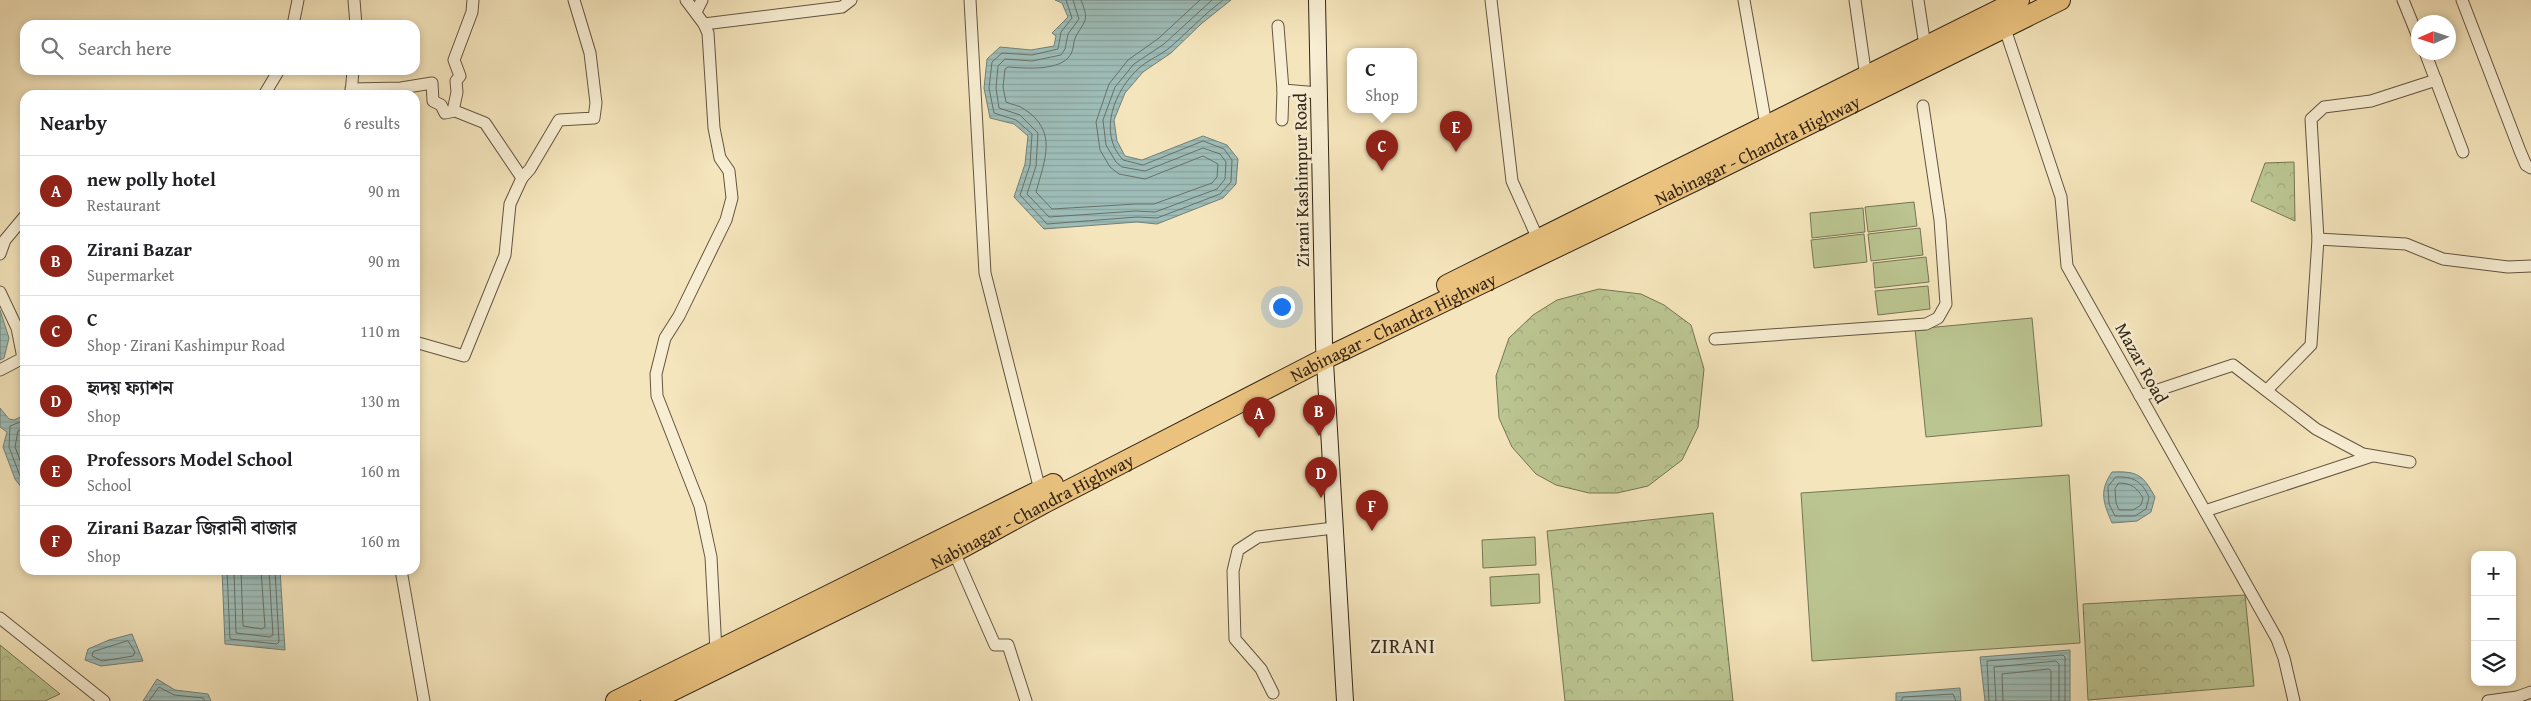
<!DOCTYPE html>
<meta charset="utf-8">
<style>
:root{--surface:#fff;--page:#f6f6f6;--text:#202124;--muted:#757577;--line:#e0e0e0;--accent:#8f2418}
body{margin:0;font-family:"Gentium Book Plus","Noto Serif Bengali",serif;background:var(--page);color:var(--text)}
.controls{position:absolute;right:15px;bottom:15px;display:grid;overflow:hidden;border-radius:10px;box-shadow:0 2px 8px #0003}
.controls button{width:45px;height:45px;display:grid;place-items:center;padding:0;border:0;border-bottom:1px solid var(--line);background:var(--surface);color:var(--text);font:25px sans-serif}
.compass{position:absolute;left:2411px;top:15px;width:45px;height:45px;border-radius:50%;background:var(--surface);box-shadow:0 2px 8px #0003;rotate:267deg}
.you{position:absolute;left:1281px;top:306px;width:18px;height:18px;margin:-12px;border:4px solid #fff;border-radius:50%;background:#1a73e8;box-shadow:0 0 0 8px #1a73e833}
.badge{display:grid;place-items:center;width:32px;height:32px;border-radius:50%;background:var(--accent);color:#fff;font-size:16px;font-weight:700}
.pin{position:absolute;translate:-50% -41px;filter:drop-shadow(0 1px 2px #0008)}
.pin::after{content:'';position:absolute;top:26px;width:18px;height:15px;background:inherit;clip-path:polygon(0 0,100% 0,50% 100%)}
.popup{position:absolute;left:1347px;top:48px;width:70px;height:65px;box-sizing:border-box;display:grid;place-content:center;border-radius:10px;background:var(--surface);filter:drop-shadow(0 1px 4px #0005);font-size:16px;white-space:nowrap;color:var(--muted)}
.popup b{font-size:19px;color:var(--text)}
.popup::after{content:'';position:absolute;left:50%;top:100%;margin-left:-10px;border:10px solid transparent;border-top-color:var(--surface)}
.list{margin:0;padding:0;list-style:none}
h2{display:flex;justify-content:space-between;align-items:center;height:65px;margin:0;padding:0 20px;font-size:21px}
h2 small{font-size:16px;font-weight:400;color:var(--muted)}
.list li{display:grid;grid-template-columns:32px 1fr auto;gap:15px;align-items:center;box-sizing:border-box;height:70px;padding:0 20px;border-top:1px solid var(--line)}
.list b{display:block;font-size:19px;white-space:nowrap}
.list p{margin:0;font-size:16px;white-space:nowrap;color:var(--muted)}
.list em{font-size:16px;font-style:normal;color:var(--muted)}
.icon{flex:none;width:28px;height:28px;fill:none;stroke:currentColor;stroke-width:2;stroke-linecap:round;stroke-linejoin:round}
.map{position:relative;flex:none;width:2531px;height:701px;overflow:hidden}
.search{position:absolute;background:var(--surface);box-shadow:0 2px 8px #0003;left:20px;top:20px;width:400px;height:55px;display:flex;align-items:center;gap:12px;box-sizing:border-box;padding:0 18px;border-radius:15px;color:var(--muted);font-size:19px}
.panel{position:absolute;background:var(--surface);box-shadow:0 2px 8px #0003;left:20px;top:90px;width:400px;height:485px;border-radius:15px}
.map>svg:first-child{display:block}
.forest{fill:url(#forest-crowns);stroke:#767554}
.pitch{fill:#bbc591;stroke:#767554}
.water{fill:url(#water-rules);stroke:#738077}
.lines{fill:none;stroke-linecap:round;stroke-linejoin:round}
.shore{stroke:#687167;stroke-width:1}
.street-casing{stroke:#635540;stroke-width:13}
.secondary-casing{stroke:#322516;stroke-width:18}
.highway-casing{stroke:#322516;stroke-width:22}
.street{stroke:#f8eed3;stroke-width:11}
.secondary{stroke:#f8eed3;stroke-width:16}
.highway{stroke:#eac27e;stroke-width:20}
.labels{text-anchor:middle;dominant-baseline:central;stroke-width:5;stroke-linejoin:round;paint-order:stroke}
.street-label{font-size:18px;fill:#322516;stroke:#f8eed3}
.quarter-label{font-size:20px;letter-spacing:1px;fill:#322516;stroke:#f8eed3}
</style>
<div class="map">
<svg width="2531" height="701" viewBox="0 0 2531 701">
<defs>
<pattern id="forest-crowns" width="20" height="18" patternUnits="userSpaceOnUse" patternTransform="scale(1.25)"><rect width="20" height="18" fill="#bbc591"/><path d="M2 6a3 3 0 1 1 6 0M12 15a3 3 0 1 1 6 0" fill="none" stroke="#a1a97c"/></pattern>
<pattern id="water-rules" width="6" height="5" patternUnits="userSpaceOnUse" patternTransform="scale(1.25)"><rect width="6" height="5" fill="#9ebdb8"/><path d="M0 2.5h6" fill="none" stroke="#89a29d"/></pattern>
</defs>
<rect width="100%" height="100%" fill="#f5e5bc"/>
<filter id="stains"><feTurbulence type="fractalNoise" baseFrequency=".004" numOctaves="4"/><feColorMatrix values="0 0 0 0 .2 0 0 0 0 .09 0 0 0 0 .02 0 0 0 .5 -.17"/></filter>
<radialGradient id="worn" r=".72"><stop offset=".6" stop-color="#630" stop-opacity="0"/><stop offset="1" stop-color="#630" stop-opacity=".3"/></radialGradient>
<g class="forest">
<polygon points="2294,162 2295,221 2251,201 2265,163"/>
<polygon points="1599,289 1641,294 1664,305 1691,325 1704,369 1698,427 1682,460 1648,486 1617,493 1589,493 1556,485 1536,474 1512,447 1499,418 1496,376 1509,338 1533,315 1557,300"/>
<polygon points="1713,513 1733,701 1565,701 1547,531"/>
<polygon points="2245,595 2254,686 2088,700 2083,604"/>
<polygon points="0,645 60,694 45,701 0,701"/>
</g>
<g class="pitch">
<polygon points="1914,202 1917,226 1868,232 1865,207"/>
<polygon points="1863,208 1865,232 1812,238 1810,213"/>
<polygon points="1920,228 1923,255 1871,261 1868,234"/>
<polygon points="1864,234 1867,262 1814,268 1811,240"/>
<polygon points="1926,257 1929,282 1875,288 1873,263"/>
<polygon points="1928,286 1930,309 1878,315 1875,291"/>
<polygon points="2032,318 2042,426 1926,437 1915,329"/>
<polygon points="2069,475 2080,643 1812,661 1801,493"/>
<polygon points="1535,537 1536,565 1483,568 1482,540"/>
<polygon points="1539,574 1540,603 1491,606 1490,577"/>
</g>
<g class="water">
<polygon points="1055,0 1231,0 1201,24 1171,53 1143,72 1125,93 1114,120 1117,141 1125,156 1142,160 1203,136 1227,145 1238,159 1236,184 1223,198 1157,224 1137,222 1044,229 1014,197 1025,164 1028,136 1014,124 990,118 984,88 987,59 1000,47 1031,50 1054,46 1056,36 1052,33 1068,17 1062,3"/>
<polygon points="0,310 9,338 4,358 0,360"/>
<polygon points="0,408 9,419 14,420 25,415 25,492 15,479 3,447 7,432 0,427"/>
<path d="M 2112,472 C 2138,471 2143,475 2155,497 L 2151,512 L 2137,521 L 2112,523 C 2103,502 2099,491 2112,472 Z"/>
<polygon points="222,570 280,570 285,650 225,644"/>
<polygon points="132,634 143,661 101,666 85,660 88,649 109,640"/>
<polygon points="2070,650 2070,701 1985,701 1980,657"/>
<polygon points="157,679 175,690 208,694 211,701 143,701"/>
<polygon points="1960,688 1961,701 1896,701 1896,693"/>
</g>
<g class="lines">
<g class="shore">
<path d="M 1066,0 L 1072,18 L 1061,32 L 1058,49 L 1032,55 L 1002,53 L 992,62 L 989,88 L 994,113 L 1016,120 L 1032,134 L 1030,165 L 1020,195 L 1047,224 L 1137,217 L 1157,218 L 1220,194 L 1231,182 L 1232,160 L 1224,149 L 1203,141 L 1143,165 L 1123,160 C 1097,132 1115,90 1139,68 C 1148,60 1159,56 1168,49 C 1187,33 1203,15 1223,0"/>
<polyline points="1073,0 1079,19 1068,34 1065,49 1061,55 1032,61 1005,59 998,66 996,88 999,108 1020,115 1038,133 1036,166 1027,194 1049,217 1136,211 1155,212 1217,189 1225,179 1226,162 1220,154 1203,148 1145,171 1122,167 1116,162 1106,145 1103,120 1115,87 1134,64 1164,44 1212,0"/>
<path d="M 1081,0 C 1089,20 1086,19 1076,36 C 1073,41 1074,49 1071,54 C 1061,72 1024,68 1008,67 L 1005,69 L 1003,87 L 1006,102 C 1012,105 1019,105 1024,109 C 1058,131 1045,159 1036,192 L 1052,209 L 1136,204 L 1154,204 L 1212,183 L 1217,177 L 1218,164 L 1203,156 L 1145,179 L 1119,174 L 1110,167 L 1100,150 L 1096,122 L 1109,84 L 1128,60 L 1159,38 L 1200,0"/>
<polyline points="25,420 10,426 9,447 20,476 25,484"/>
<polyline points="25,427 18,431 15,447 25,473"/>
<path d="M 2116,477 C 2134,476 2142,482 2149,497 L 2146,509 L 2135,516 L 2115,516 L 2109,504 L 2108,487 Z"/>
<path d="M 2119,483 C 2132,483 2137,488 2143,498 L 2141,505 L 2133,510 L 2119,510 L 2116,503 L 2115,489 Z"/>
<polyline points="227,570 230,639 277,644 279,642 275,570"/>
<polyline points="234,570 236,633 270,637 273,635 269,570"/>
<polyline points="241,570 243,626 262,629 265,627 261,570"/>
<polygon points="128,641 135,652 133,656 102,661 92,656 93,652"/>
<polyline points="149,701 159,687 174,695 203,698 205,701"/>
<polyline points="1901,701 1903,697 1953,694 1956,701"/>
<polyline points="1989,701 1987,661 2063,655 2065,657 2065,701"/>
<polyline points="1996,701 1994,667 2056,661 2059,664 2059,701"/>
<polyline points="2003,701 2002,674 2049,669 2051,671 2051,701"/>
</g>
<g class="street-casing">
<g id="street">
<polyline points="354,0 356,25"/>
<polyline points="686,0 704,24 708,33 714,128 720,158 729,171 732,198 726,220 679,316 665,338 656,374 657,396 700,506 711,557 716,651"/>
<polyline points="970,0 985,273 1041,494"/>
<polyline points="1491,0 1512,181 1538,239"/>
<polyline points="1744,0 1766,125"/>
<polyline points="1855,0 1866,77"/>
<polyline points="1918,0 1925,46"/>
<polyline points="2403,0 2418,37"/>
<polyline points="2462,0 2520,151 2526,165 2531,168"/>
<polyline points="696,12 702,0"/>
<polyline points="704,24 842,7 851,0"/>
<polyline points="293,25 298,0"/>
<polyline points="1278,26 1283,90 1319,93"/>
<polyline points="2004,26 2061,197 2067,266 2277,639 2284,658 2294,701"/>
<polyline points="2425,52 2463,152"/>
<polyline points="351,89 401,88 432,83 433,101 441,105 445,113 455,111 485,123 522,178 510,204 505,255 464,356 415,342"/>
<polyline points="264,95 279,70"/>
<polyline points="351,95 353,70"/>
<polyline points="453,111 457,92 456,81 460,76 454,60 472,12 473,0"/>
<polyline points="1282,120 1283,90"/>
<polyline points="522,178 530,169 559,120 594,118 596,103 590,53 574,0"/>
<polyline points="2318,239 2406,244 2443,259 2508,267 2531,266"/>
<polyline points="0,254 5,240 25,216"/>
<polyline points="0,292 17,328 23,358 0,370"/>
<polyline points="1715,339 1926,324 1938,318 1946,304 1940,220 1923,106"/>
<polyline points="2267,390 2311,345 2318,239 2311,119 2324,107 2371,101 2436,80"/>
<polyline points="2140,396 2233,365 2316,429 2363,454 2410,462"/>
<polyline points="2205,511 2372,456"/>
<polyline points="954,552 995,645 1008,645 1026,701"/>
<polyline points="401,570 424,701"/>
<polyline points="0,618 104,701"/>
<polyline points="1273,693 1261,669 1235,639 1233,571 1238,550 1258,537 1334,528"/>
<polyline points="2488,701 2517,697 2531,692"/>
</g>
</g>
<g class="secondary-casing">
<polyline id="secondary" points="1317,0 1324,345 1345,701"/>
</g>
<g class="highway-casing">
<g id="highway">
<polyline points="1447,285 2019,0"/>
<polyline points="616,701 1053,484"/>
<path id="s1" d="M 651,701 L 954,552 L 1044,503 L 1324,359 L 1698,179 L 2060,0"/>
</g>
</g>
<use href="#street" class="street"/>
<use href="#secondary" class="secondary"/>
<use href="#highway" class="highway"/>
</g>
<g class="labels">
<g class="street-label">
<text stroke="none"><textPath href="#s1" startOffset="1236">Nabinagar - Chandra Highway</textPath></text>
<text transform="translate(1301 180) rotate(-91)">Zirani Kashimpur Road</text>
<text stroke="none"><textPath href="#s1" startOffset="831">Nabinagar - Chandra Highway</textPath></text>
<text transform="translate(2142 363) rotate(61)">Mazar Road</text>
<text stroke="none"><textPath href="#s1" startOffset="426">Nabinagar - Chandra Highway</textPath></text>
</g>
<g class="quarter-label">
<text x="1403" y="645">ZIRANI</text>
</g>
</g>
<rect width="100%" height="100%" filter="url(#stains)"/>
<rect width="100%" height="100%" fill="url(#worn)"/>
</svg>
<div class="controls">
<button>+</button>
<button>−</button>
<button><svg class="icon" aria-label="layers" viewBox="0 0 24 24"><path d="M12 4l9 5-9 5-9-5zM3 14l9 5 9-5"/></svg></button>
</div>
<svg class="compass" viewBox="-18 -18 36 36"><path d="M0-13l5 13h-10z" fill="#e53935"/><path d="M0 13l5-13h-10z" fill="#757577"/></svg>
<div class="you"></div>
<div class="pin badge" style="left:1259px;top:438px">A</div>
<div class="pin badge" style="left:1319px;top:436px">B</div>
<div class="pin badge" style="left:1382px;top:171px">C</div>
<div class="popup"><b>C</b>Shop</div>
<div class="pin badge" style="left:1321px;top:498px">D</div>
<div class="pin badge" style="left:1456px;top:152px">E</div>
<div class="pin badge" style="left:1372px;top:531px">F</div>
<div class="search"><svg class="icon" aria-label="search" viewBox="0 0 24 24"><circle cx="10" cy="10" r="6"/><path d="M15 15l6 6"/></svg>Search here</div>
<section class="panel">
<h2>Nearby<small>6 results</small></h2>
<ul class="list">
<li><span class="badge">A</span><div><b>new polly hotel</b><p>Restaurant</p></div><em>90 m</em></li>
<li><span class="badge">B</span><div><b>Zirani Bazar</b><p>Supermarket</p></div><em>90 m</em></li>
<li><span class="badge">C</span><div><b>C</b><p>Shop · Zirani Kashimpur Road</p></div><em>110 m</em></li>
<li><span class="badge">D</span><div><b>হৃদয় ফ্যাশন</b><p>Shop</p></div><em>130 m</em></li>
<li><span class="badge">E</span><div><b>Professors Model School</b><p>School</p></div><em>160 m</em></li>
<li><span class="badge">F</span><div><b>Zirani Bazar জিরানী বাজার</b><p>Shop</p></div><em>160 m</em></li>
</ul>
</section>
</div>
